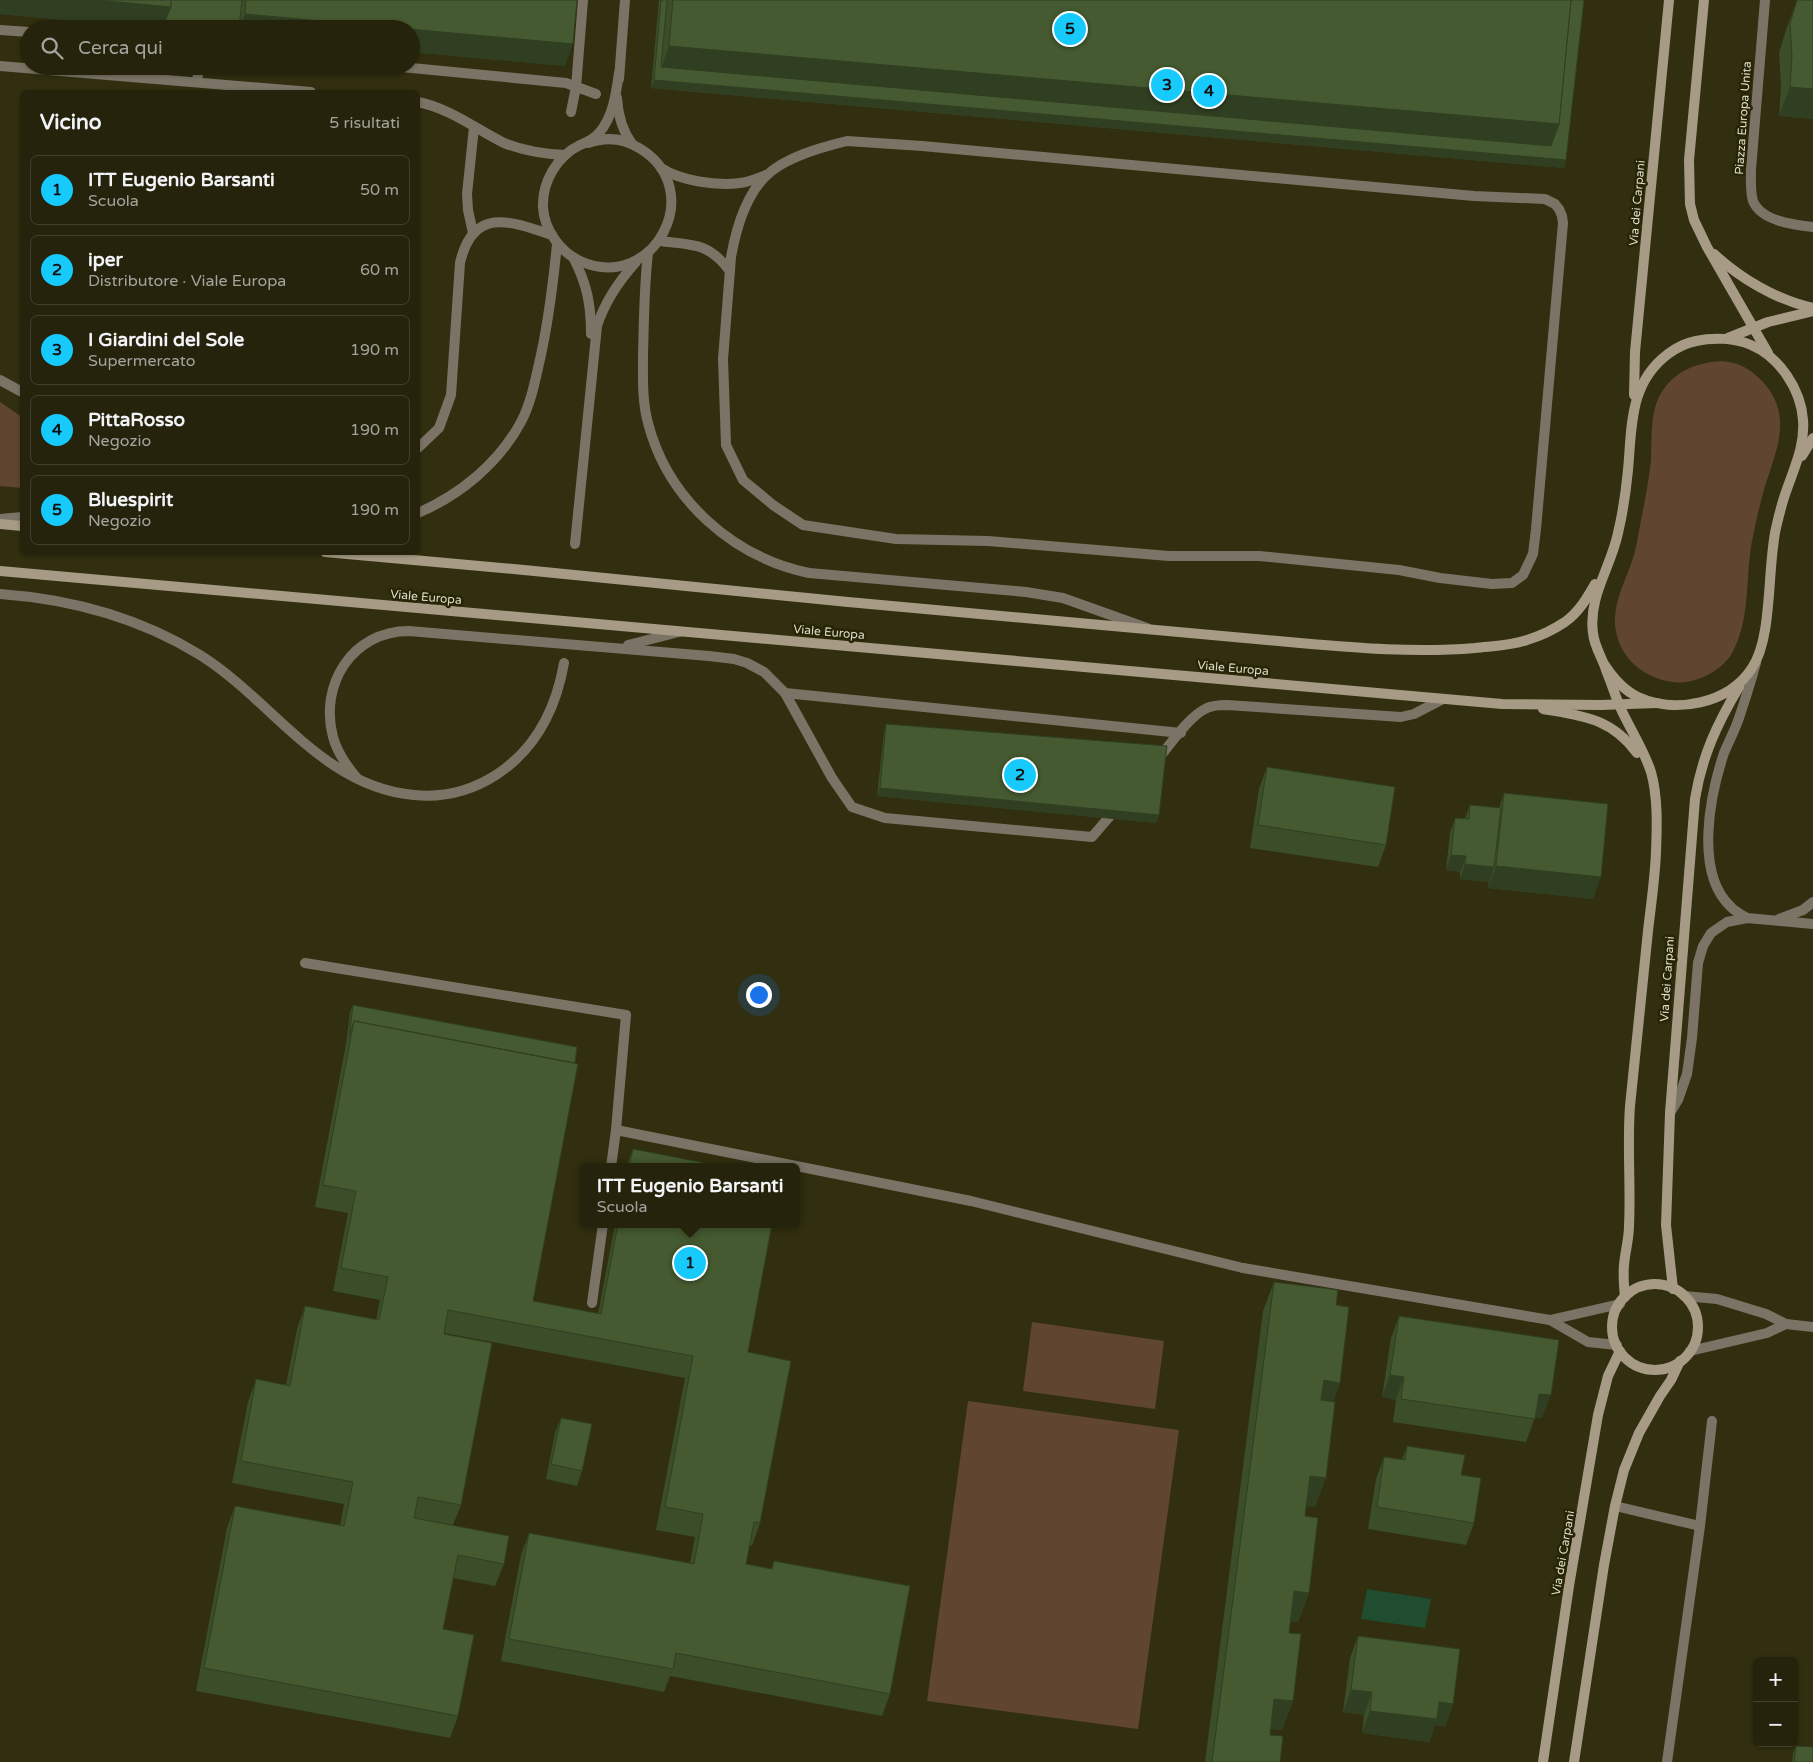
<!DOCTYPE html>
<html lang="it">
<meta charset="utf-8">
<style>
:root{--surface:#25230b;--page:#312f19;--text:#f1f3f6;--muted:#a3a49d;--line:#42402c;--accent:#16cafb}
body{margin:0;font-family:"Varela Round",sans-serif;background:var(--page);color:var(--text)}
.controls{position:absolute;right:15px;bottom:15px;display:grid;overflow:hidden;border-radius:8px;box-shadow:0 1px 4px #0004}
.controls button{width:45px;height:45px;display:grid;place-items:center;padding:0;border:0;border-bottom:1px solid var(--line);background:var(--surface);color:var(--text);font:25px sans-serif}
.you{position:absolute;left:758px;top:994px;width:18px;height:18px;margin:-12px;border:4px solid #fff;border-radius:50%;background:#1a73e8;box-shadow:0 0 0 8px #1a73e833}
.badge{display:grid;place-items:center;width:32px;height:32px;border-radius:50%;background:var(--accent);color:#111;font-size:16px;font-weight:700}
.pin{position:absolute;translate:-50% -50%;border:2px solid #fff;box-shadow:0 1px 5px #0006}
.popup{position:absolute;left:580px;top:1163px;width:220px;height:65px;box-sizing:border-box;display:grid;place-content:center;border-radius:8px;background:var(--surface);filter:drop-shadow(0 1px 4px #0005);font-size:16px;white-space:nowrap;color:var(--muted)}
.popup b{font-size:19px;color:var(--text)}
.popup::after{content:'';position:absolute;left:50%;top:100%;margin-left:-10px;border:10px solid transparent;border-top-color:var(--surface)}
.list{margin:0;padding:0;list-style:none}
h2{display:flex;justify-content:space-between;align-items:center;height:65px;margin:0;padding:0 20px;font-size:21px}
h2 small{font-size:16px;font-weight:400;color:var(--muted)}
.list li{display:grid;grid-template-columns:32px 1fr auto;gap:15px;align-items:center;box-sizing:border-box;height:70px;margin:0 10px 10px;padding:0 10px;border:1px solid var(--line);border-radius:8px}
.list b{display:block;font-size:19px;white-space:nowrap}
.list p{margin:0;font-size:16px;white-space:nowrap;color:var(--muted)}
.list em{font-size:16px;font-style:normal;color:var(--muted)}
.icon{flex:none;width:28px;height:28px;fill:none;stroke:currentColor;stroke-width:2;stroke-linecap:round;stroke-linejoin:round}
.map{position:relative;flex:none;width:1813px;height:1762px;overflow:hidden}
.search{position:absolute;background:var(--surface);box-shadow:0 1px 4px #0004;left:20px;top:20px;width:400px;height:55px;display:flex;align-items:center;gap:12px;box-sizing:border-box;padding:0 18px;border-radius:28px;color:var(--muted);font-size:19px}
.panel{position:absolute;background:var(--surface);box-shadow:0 1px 4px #0004;left:20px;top:90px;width:400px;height:465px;border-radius:8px}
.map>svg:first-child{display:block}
.green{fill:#604530}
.water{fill:#204c30}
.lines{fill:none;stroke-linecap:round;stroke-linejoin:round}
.lane{stroke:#7b7466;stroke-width:10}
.street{stroke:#7b7466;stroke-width:10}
.secondary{stroke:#a79b85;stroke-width:10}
.wall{fill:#3b4d29}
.shaded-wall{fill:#303f22}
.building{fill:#455a30;stroke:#303f22}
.labels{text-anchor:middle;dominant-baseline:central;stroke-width:5;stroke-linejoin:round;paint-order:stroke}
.street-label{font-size:12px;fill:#deddcb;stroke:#272505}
</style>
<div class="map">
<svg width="1813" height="1762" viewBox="0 0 1813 1762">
<rect width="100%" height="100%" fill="#312f0f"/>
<g class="green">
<path d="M 1721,361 C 1739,362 1751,369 1763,382 C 1792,414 1778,446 1766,483 C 1760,502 1756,522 1752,541 C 1745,578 1751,621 1731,655 C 1719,673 1693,685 1672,682 C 1646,678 1624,662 1617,636 C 1609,607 1626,582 1634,555 C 1637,544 1639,531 1641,520 C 1645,500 1649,480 1651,460 C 1652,441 1650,415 1659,397 C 1672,372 1694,363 1721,361 Z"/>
<polygon points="0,402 22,417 22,488 0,486"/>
<polygon points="1032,1322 1164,1341 1155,1409 1023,1391"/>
<polygon points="968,1401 1179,1430 1138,1729 927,1701"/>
</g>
<polygon class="water" points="1367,1589 1431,1599 1425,1628 1361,1619"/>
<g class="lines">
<g class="lane">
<polyline points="0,66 311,92"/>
<polyline points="619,79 625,0"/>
<path d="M 617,98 C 618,115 622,130 632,144"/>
<path d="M 418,102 C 449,108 476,129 504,143 C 524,151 544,154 565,155"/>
<path d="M 847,141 L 922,146 L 1474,196 L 1545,199 L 1555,204 L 1559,209 L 1562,216 L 1563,223 L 1536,529 L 1533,554 L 1523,575 L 1512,583 L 1492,584 L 1440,578 L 1399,570 L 1259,556 L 1169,556 L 988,541 L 896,539 L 803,525 L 773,505 L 743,480 L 726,445 L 723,359 L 731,257 C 736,229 745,196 766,176 C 785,157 822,147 847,141 Z"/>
<path d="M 588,143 C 605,137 623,138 639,148 C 709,189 654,294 580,261 C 560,252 544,229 543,207 C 542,182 557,156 580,145 C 587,142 593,140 599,133 C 613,117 616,94 619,73"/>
<path d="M 661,168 C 681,181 716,186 740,183 C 749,182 758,178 766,175"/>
<polyline points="473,233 468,210 467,194 474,127"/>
<path d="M 660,241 C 693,245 708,242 730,271"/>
<path d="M 648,253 C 644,287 644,321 643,355 C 643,378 642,401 648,423 C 668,500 733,557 809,573 L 1026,592 L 1063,598 L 1147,628"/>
<path d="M 573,257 C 587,284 591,304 591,334"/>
<polyline points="0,380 22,392"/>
<path d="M 418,448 L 439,428 L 451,395 L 460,263 C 473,206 511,221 552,235"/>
<path d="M 418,513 C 460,495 499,463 521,422 C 530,405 534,386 538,368 C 548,327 553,285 557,244"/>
<polyline points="0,519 22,517"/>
<path d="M 575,544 L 597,326 C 605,301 619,281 636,262"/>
<path d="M 0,594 C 70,599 140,618 200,655 C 272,700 322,787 414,795 C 444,798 471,791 496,775 C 536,749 556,709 564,663"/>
<polyline points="628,645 679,632"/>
<polyline points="785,693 1181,733"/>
<path d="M 1157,760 C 1171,744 1189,716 1207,708 C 1213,705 1220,705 1227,705 L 1401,717 L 1414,714 L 1443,699"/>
<path d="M 356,777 C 346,765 337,752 333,737 C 319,685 352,631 409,631 L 709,656 L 734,659 L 747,663 L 764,672 L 785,693 L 832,778 L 852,807 L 885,818 L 1092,837 L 1116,809"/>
<path d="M 1747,918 C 1742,915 1736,912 1731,907 C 1694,873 1710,795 1724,753 C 1729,741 1735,730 1739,718 C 1745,700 1751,681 1756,663"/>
<polyline points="1779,919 1803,910 1813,902"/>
<polyline points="305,963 626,1015 616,1130 971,1201 1243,1268"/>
<polyline points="1670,1113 1678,1100 1687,1074 1692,1038 1698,963 1703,946 1711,933 1727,922 1747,918 1813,924"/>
<polyline points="611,1167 616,1130"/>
<polyline points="592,1303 603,1224"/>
<polyline points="1615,1506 1700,1526 1667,1762"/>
<polyline points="1700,1526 1712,1421"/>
</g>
<g class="street">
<path d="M 1765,0 L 1751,169 C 1751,179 1750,191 1753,201 C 1761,221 1794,225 1813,227"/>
<polyline points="0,30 29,32"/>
<polyline points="391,66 566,83 596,94"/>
<polyline points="197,82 199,66"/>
<polyline points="571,112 576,87 583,0"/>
<polyline points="1243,1268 1550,1320 1588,1342 1617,1345"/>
<polyline points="1684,1296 1717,1299 1766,1314 1786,1324 1813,1327"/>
<polyline points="1550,1320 1620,1304"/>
<polyline points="1690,1351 1767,1333 1786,1324"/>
</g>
<g class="secondary">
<polyline points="1704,0 1689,160 1690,204 1694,220 1707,247 1768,353"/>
<path d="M 1714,254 C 1741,279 1777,300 1813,308"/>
<polyline points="1728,338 1768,322 1813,311"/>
<polyline points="1634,395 1635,352 1669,0"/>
<polyline points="1802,456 1813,438"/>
<polyline points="0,524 22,526"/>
<path d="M 325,552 L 524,570 L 848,602 L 1300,643 C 1358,648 1416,653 1475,648 C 1492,646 1510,646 1527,640 C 1540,636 1553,630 1565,622 C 1579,612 1587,598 1595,584"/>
<polyline points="0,571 1502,704 1601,705 1657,703"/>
<path d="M 1604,664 C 1613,678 1623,690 1638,697 C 1675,714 1729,704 1752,668 C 1773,637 1767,567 1776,528 C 1779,515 1782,502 1787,489 C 1795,466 1805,445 1803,420 C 1801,390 1780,357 1751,345 C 1735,338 1714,337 1696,341 C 1686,343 1676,348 1668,354 C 1629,383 1632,427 1628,470 C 1626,491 1623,512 1618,533 C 1611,567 1588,597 1593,633 C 1594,646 1602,657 1606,670 C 1611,682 1615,695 1620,707 C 1630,729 1644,750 1651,772 C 1658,797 1657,826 1656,852 C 1655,878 1651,905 1648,931 C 1642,989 1636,1048 1630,1106 C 1627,1146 1631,1186 1629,1226 C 1629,1239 1625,1252 1624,1265 C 1623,1276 1624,1287 1625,1297"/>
<path d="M 1543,709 C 1583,716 1611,718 1637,753"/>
<circle cx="1655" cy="1327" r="43"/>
<path d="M 1673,1289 L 1666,1225 L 1670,1113 L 1695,799 C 1702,756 1717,724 1739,687"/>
<polyline points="1543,1762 1569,1586 1598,1415 1608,1376 1620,1351"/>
<polyline points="1574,1762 1604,1565 1615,1506 1624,1470 1639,1433 1660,1396 1671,1380 1680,1361"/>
</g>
</g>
<g class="wall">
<polygon points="0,0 577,0 565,66 411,52 411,29 160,29 0,14"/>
<polygon points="659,0 1584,0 1564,168 651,88"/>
<polygon points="1797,0 1813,0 1813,119 1779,116 1781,85 1779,53 1786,30"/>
<polygon points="886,724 1159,815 1156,823 877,796 884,732"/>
<polygon points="1267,767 1386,845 1378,867 1250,848 1259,789"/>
<polygon points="1504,793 1593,899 1488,888 1489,882 1460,879 1460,872 1446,870 1450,833 1455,818 1465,818 1470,805 1499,808"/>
<polygon points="353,1005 533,1301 598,1314 615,1224 772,1224 748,1352 760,1523 752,1546 750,1545 746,1564 771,1569 774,1561 890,1694 882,1716 670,1676 664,1692 501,1661 521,1555 529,1533 690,1563 695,1537 656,1530 685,1378 444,1333 461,1505 453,1525 504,1564 495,1586 453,1578 443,1629 458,1716 450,1738 196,1691 227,1528 235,1506 340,1526 344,1504 232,1483 248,1402 256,1379 286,1385 297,1329 305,1306 376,1320 380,1300 333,1291 348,1213 315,1207 346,1044 350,1012"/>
<polygon points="633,1149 726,1167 626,1167"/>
<polygon points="1274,1282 1336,1305 1333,1402 1315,1507 1306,1506 1305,1516 1309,1593 1298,1622 1290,1621 1289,1633 1293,1701 1282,1730 1271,1729 1270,1735 1280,1762 1205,1762 1263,1311"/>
<polygon points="1399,1316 1542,1418 1535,1417 1526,1442 1393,1422 1396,1400 1382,1397 1391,1338"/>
<polygon points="561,1418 582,1471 577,1486 546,1479 555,1433"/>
<polygon points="1407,1446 1461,1475 1474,1523 1466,1545 1368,1529 1376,1479 1384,1457 1402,1459"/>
<polygon points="1358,1636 1453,1704 1445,1727 1435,1725 1429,1742 1362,1733 1364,1715 1343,1712 1350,1658"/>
<polygon points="1796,1746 1813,1762 1792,1762 1793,1753"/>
</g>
<g class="shaded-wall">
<polygon points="0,0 97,0 171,7 239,28 245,14 411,29 160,29 0,14"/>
<polygon points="411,29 573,44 565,66 411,52"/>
<polygon points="669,46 1559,124 1548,153 659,75"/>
<polygon points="654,80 1566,160 1564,168 651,88"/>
<polygon points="1790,87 1813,89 1813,119 1779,116"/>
<polygon points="880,788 1159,815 1156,823 877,796"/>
<polygon points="1451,855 1466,856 1460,872 1446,870"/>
<polygon points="1465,864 1494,867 1489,882 1460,879"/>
<polygon points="1496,866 1601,877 1593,899 1488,888"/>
<polygon points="1390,1375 1404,1377 1396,1400 1382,1397"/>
<polygon points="1324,1380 1340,1383 1330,1412 1313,1410"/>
<polygon points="1539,1394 1551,1395 1542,1418 1530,1416"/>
<polygon points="1310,1476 1326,1478 1315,1507 1299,1505"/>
<polygon points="1294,1591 1309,1593 1298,1622 1283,1621"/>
<polygon points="1351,1690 1372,1692 1364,1715 1343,1712"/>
<polygon points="1274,1699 1293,1701 1282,1730 1264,1728"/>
<polygon points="1439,1702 1453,1704 1445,1727 1435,1725 1429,1742 1362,1733 1370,1711"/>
</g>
<g class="building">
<polygon points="97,0 171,0 171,7"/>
<polygon points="171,0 242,0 239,28 165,21 171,7"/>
<polygon points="246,0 577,0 573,44 245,14"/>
<polygon points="661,0 667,0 661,67 1551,146 1559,124 1571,0 1584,0 1566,160 654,80"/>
<polygon points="673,0 1571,0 1559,124 669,46"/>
<polygon points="1797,0 1813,0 1813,89 1790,87 1792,56 1790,24"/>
<polygon points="886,724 1167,746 1159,815 880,788"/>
<polygon points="1267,767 1395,787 1386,845 1258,825"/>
<polygon points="1504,793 1608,804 1601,877 1496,866"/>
<polygon points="1470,805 1501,808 1494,867 1465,864 1466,856 1451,855 1455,818 1469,819"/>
<polygon points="353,1005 577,1047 575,1063 354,1021 349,1036"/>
<polygon points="354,1021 578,1064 533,1301 601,1314 618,1224 772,1224 748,1352 791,1361 760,1523 754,1522 746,1564 772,1569 774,1561 910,1586 890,1694 676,1653 673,1669 509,1639 529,1533 694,1564 703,1514 665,1507 693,1356 448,1310 444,1334 492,1343 461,1505 418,1497 414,1518 509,1536 504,1564 458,1555 443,1629 474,1635 458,1716 204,1668 235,1506 344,1526 353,1482 241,1461 256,1379 290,1386 305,1306 379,1320 388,1277 341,1268 356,1191 323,1185"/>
<polygon points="633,1149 726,1167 629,1167"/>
<polygon points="1274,1282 1338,1290 1336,1305 1349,1307 1340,1383 1324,1380 1321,1400 1335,1402 1326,1478 1310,1476 1305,1516 1318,1518 1309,1593 1294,1591 1289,1633 1301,1634 1293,1701 1274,1699 1270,1735 1283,1736 1280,1762 1212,1762"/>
<polygon points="1399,1316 1559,1340 1551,1395 1539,1394 1535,1419 1401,1399 1404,1377 1390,1375"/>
<polygon points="561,1418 592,1424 582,1471 551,1464"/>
<polygon points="1407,1446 1465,1455 1461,1475 1481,1478 1474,1523 1377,1507 1384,1457 1405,1460"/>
<polygon points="1358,1636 1460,1649 1453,1704 1439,1702 1437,1719 1370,1711 1372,1692 1351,1690"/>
<polygon points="1796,1746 1813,1747 1813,1762 1794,1762"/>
</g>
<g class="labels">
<g class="street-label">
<text transform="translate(1743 118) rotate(-86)">Piazza Europa Unita</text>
<text transform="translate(1637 203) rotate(-85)">Via dei Carpani</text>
<text transform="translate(426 597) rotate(5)">Viale Europa</text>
<text transform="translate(829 632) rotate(5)">Viale Europa</text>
<text transform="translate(1233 668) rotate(5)">Viale Europa</text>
<text transform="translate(1667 979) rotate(-86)">Via dei Carpani</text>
<text transform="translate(1563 1553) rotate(-80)">Via dei Carpani</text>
</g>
</g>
</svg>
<div class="controls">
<button>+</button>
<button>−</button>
</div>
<div class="you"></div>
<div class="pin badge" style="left:690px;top:1263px">1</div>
<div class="popup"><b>ITT Eugenio Barsanti</b>Scuola</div>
<div class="pin badge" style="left:1020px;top:775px">2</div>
<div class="pin badge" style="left:1167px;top:85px">3</div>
<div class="pin badge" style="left:1209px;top:91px">4</div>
<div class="pin badge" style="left:1070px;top:29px">5</div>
<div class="search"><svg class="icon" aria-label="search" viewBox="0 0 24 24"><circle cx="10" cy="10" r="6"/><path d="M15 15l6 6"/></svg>Cerca qui</div>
<section class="panel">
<h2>Vicino<small>5 risultati</small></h2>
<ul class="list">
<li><span class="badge">1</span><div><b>ITT Eugenio Barsanti</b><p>Scuola</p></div><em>50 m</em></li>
<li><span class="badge">2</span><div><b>iper</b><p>Distributore · Viale Europa</p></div><em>60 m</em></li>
<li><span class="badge">3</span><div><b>I Giardini del Sole</b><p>Supermercato</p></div><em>190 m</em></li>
<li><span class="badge">4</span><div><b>PittaRosso</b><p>Negozio</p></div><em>190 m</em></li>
<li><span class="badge">5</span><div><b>Bluespirit</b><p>Negozio</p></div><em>190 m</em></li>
</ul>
</section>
</div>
